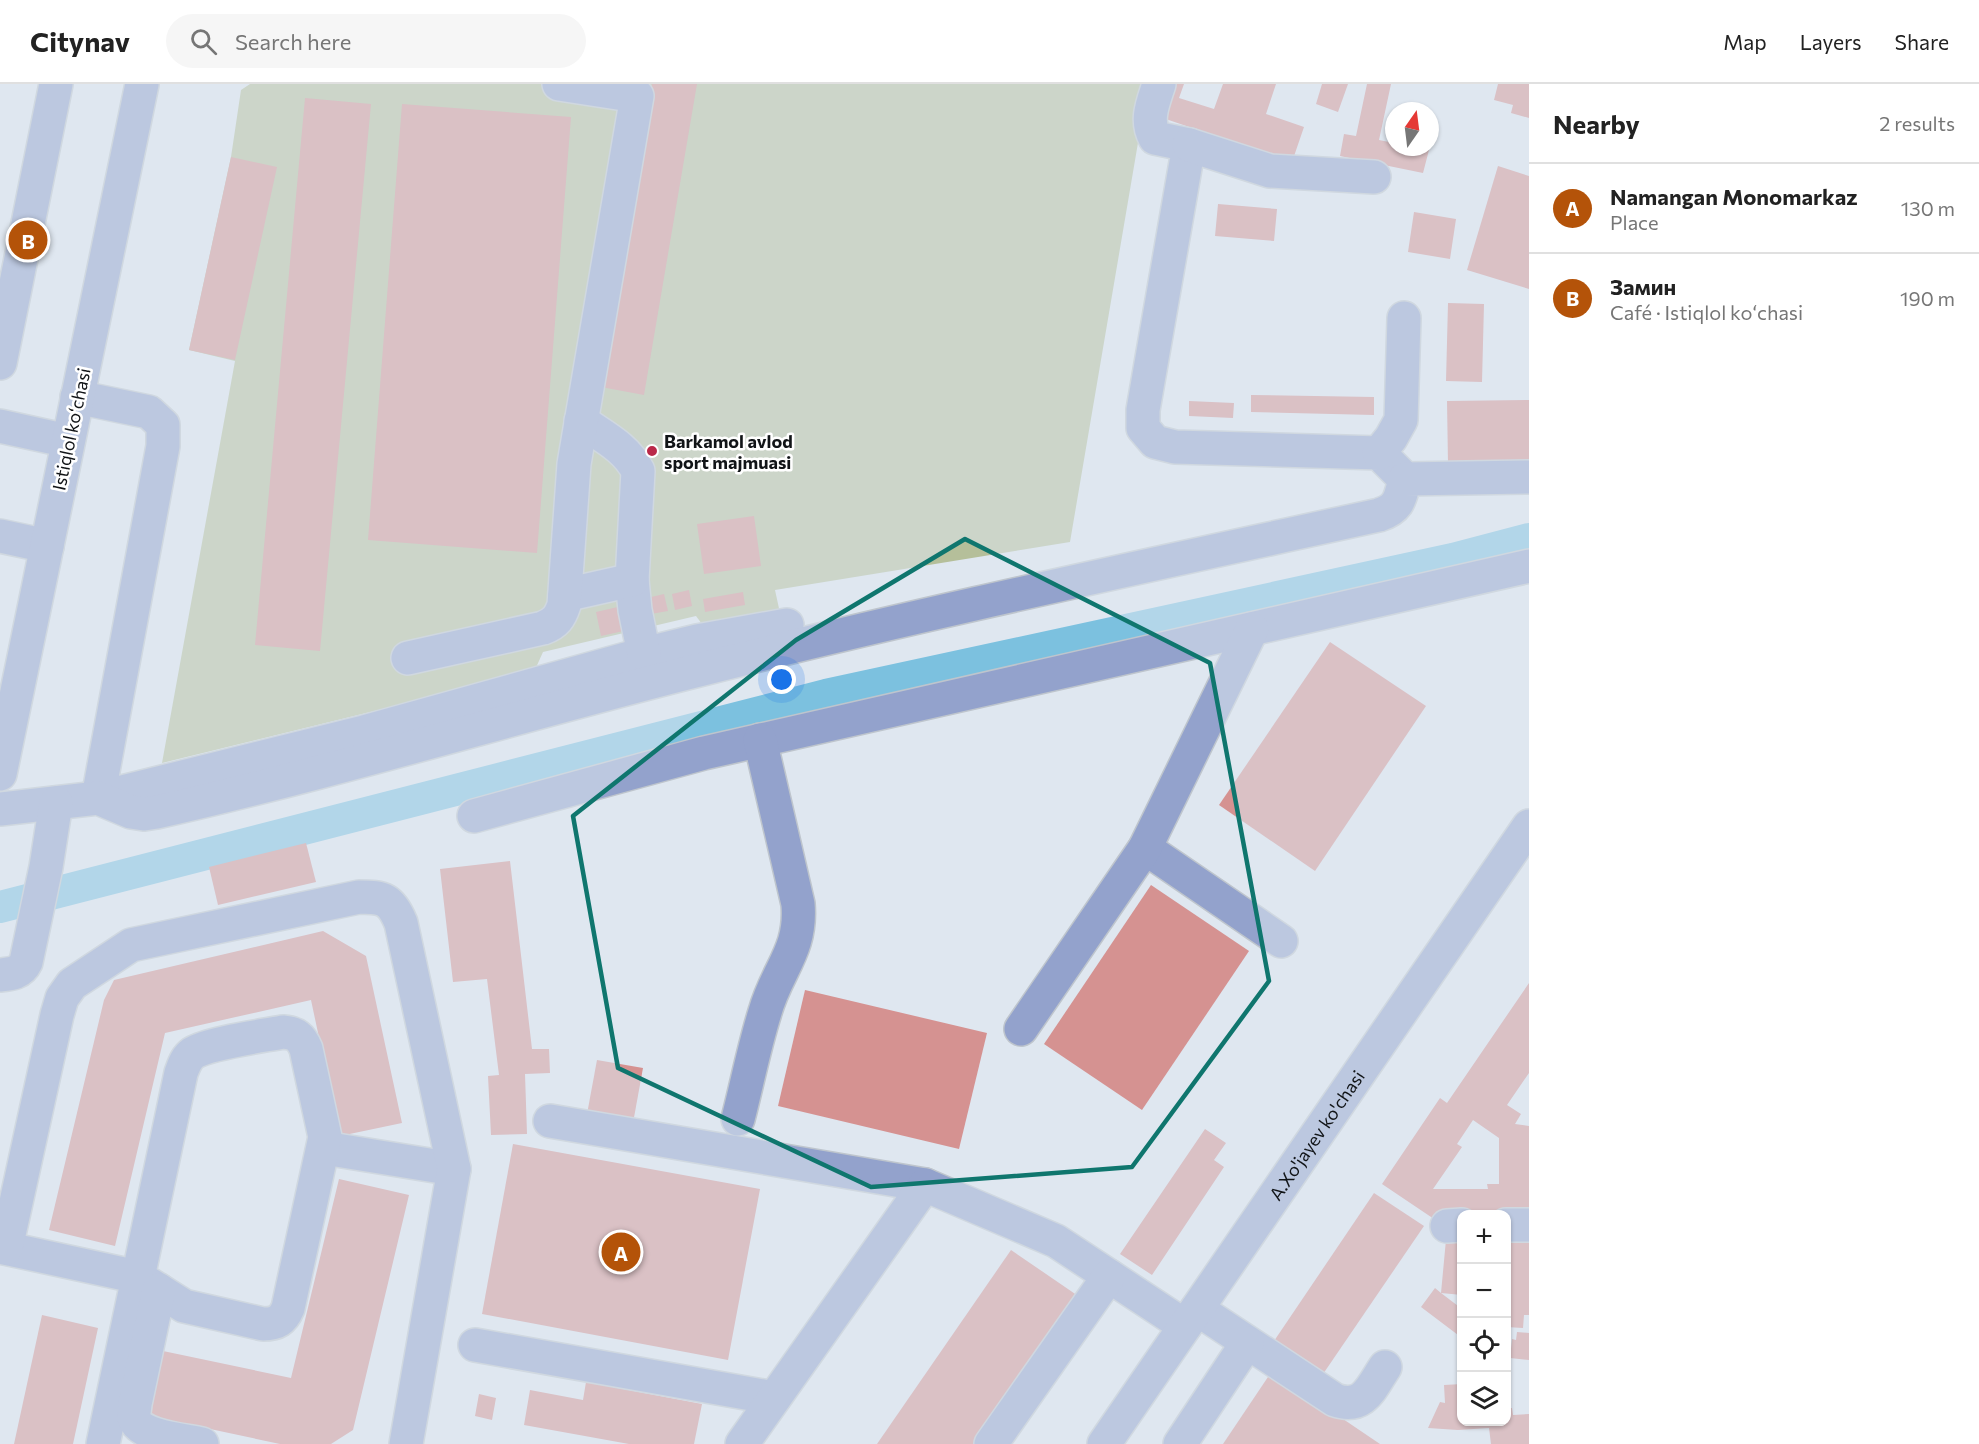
<!DOCTYPE html>
<meta charset="utf-8">
<style>
:root{--surface:#fff;--page:#f6f6f6;--text:#222;--muted:#767676;--line:#e0e0e0;--accent:#b45309}
body{margin:0;font-family:Commissioner,sans-serif;background:var(--page);color:var(--text)}
.controls{position:absolute;right:18px;bottom:18px;display:grid;overflow:hidden;border-radius:12px;box-shadow:0 2px 4px #0004}
.controls button{width:54px;height:54px;display:grid;place-items:center;padding:0;border:0;border-bottom:2px solid var(--line);background:var(--surface);color:var(--text);font:30px sans-serif}
.compass{position:absolute;left:1385px;top:18px;width:54px;height:54px;border-radius:50%;background:var(--surface);box-shadow:0 2px 4px #0004;rotate:14deg}
.you{position:absolute;left:782px;top:596px;width:21px;height:21px;margin:-15px;border:4px solid #fff;border-radius:50%;background:#1a73e8;box-shadow:0 0 0 9px #1a73e833}
.badge{display:grid;place-items:center;width:39px;height:39px;border-radius:50%;background:var(--accent);color:#fff;font-size:20px;font-weight:700}
.pin{position:absolute;translate:-50% -50%;border:3px solid #fff;box-shadow:0 2px 6px #0006}
.list{margin:0;padding:0;list-style:none}
h2{display:flex;justify-content:space-between;align-items:center;height:78px;margin:0;padding:0 24px;font-size:26px}
h2 small{font-size:20px;font-weight:400;color:var(--muted)}
.list li{display:grid;grid-template-columns:39px 1fr auto;gap:18px;align-items:center;box-sizing:border-box;height:90px;padding:0 24px;border-top:2px solid var(--line)}
.list b{display:block;font-size:22px;white-space:nowrap}
.list p{margin:0;font-size:20px;white-space:nowrap;color:var(--muted)}
.list em{font-size:20px;font-style:normal;color:var(--muted)}
.icon{flex:none;width:33px;height:33px;fill:none;stroke:currentColor;stroke-width:2;stroke-linecap:round;stroke-linejoin:round}
.map{position:relative;flex:none;width:1529px;height:1360px;overflow:hidden}
header{display:flex;align-items:center;gap:36px;box-sizing:border-box;height:84px;padding:0 30px;background:var(--surface);border-bottom:2px solid var(--line)}
header strong{font-size:28px}
nav{display:flex;gap:33px;margin-inline-start:auto;font-size:21px}
.search{width:420px;height:54px;background:var(--page);display:flex;align-items:center;gap:15px;box-sizing:border-box;padding:0 21px;border-radius:33px;color:var(--muted);font-size:22px}
main{display:flex}
aside{flex:1;background:var(--surface)}
.map>svg:first-child{display:block}
.green{fill:#b5bf9a}
.lines{fill:none;stroke-linecap:round;stroke-linejoin:round}
.canal{stroke:#7cc1df;stroke-width:32}
.building{fill:#d59291;fill-rule:evenodd}
.minor-casing{stroke:#bec5cd;stroke-width:36}
.minor{stroke:#93a2cc;stroke-width:33}
.marked{fill:none;stroke:#0f766e;stroke-width:4.5;stroke-linejoin:round}
.poi-dot{fill:#ba2949;stroke:#fff;stroke-width:2}
.labels{text-anchor:middle;dominant-baseline:central;stroke-width:5;stroke-linejoin:round;paint-order:stroke}
.street-label{font-size:18px;fill:#111417;stroke:#fff}
.poi-label{font-size:18px;font-weight:bold;fill:#111417;stroke:#fff;text-anchor:start}
</style>
<header>
<strong>Citynav</strong>
<div class="search"><svg class="icon" aria-label="search" viewBox="0 0 24 24"><circle cx="10" cy="10" r="6"/><path d="M15 15l6 6"/></svg>Search here</div>
<nav><a>Map</a><a>Layers</a><a>Share</a></nav>
</header>
<main>
<div class="map">
<svg width="1529" height="1360" viewBox="0 0 1529 1360">
<rect width="100%" height="100%" fill="#dfe7f0"/>
<polygon class="green" points="250,0 1148,0 1070,458 775,506 780,529 705,544 696,532 543,568 534,588 162,679 235,277 189,266 231,73 241,6"/>
<g class="lines">
<polyline class="canal" points="0,823 826,611 1453,475 1529,455"/>
</g>
<g class="building">
<polygon points="652,0 697,0 644,311 601,303"/>
<polygon points="1166,0 1184,0 1179,14 1214,25 1223,0 1276,0 1266,30 1304,43 1292,78 1157,32"/>
<polygon points="1322,0 1348,0 1338,28 1316,20"/>
<polygon points="1367,0 1391,0 1379,56 1394,59 1394,63 1414,63 1429,66 1423,89 1340,72 1344,50 1356,52"/>
<polygon points="1498,0 1529,0 1529,34 1511,29 1513,21 1494,16"/>
<polygon points="305,14 371,20 320,567 255,561"/>
<polygon points="402,20 571,33 537,469 368,456"/>
<polygon points="231,73 277,83 235,276 189,266"/>
<polygon points="1498,82 1529,92 1529,205 1467,186"/>
<polygon points="1218,120 1277,125 1274,157 1215,152"/>
<polygon points="1414,128 1456,135 1450,175 1408,168"/>
<polygon points="1448,219 1484,220 1482,298 1446,297"/>
<polygon points="1251,311 1374,313 1374,331 1251,328"/>
<polygon points="1529,316 1529,380 1448,381 1447,317"/>
<polygon points="1189,317 1234,319 1233,334 1189,332"/>
<polygon points="754,432 761,482 704,490 697,440"/>
<polygon points="689,506 692,522 675,526 672,510"/>
<polygon points="743,508 745,521 705,528 703,515"/>
<polygon points="664,510 668,527 651,530 647,514"/>
<polygon points="622,522 628,546 601,552 596,528"/>
<polygon points="1330,558 1426,622 1315,787 1219,721"/>
<polygon points="306,759 316,798 218,821 209,783"/>
<polygon points="510,777 532,965 549,965 550,989 525,990 527,1050 491,1051 488,992 499,991 487,895 453,898 440,785"/>
<polygon points="1151,801 1249,867 1142,1026 1044,960"/>
<polygon points="323,847 366,872 402,1039 340,1052 311,916 165,949 115,1162 49,1146 104,916 114,896"/>
<path d="M 1529,899 L 1529,989 L 1507,1021 L 1521,1030 L 1515,1040 L 1529,1042 L 1529,1132 L 1462,1130 L 1434,1135 L 1382,1100 L 1440,1014 L 1447,1019 ZM 1473,1036 L 1499,1054 L 1499,1100 L 1487,1100 L 1488,1105 L 1433,1105 L 1462,1063 L 1457,1060 Z"/>
<polygon points="805,906 987,949 959,1065 778,1022"/>
<polygon points="597,976 643,984 633,1039 587,1030"/>
<polygon points="1205,1045 1226,1059 1214,1076 1224,1083 1152,1191 1120,1170"/>
<polygon points="513,1060 760,1105 728,1276 482,1230"/>
<polygon points="339,1095 409,1111 353,1346 331,1360 280,1360 149,1332 163,1267 291,1294"/>
<polygon points="1374,1109 1424,1142 1321,1293 1272,1260"/>
<polygon points="1447,1145 1462,1146 1462,1211 1441,1209 1462,1225 1462,1254 1421,1223 1435,1204 1441,1209"/>
<polygon points="1506,1149 1529,1149 1529,1231 1524,1231 1523,1244 1506,1243"/>
<polygon points="1011,1166 1084,1216 984,1360 877,1360"/>
<polygon points="42,1231 98,1244 73,1360 14,1360"/>
<polygon points="1517,1248 1529,1249 1529,1276 1510,1274 1512,1255 1516,1256"/>
<polygon points="1272,1287 1281,1293 1380,1360 1223,1360"/>
<polygon points="586,1298 702,1320 694,1360 629,1360 524,1341 530,1306 583,1316"/>
<polygon points="1462,1300 1462,1338 1506,1338 1506,1324 1512,1324 1513,1331 1529,1330 1529,1360 1491,1360 1489,1344 1458,1346 1428,1344 1440,1318 1445,1319 1444,1301"/>
<polygon points="479,1310 496,1314 492,1336 475,1332"/>
</g>
<g class="lines">
<g class="minor-casing">
<g id="minor">
<path d="M 1159,0 C 1153,19 1145,36 1155,54 L 1189,61 L 1143,326 L 1143,344 L 1155,358 L 1175,363 L 1379,369 L 1405,395"/>
<polyline points="1189,61 1270,87 1374,93"/>
<polyline points="0,279 56,0"/>
<polyline points="77,313 149,328 163,341 163,362 98,714 364,648 644,570 697,557 787,541"/>
<polyline points="0,342 68,357"/>
<polyline points="1379,369 1391,354 1401,336 1404,234"/>
<polyline points="0,452 47,462"/>
<polyline points="632,496 635,526 644,570"/>
<path d="M 565,511 L 632,496 L 638,387 C 626,363 602,352 581,337"/>
<path d="M 408,574 L 543,544 C 556,539 560,533 564,521 L 574,380 L 637,12 L 559,0"/>
<polyline points="0,690 142,0"/>
<path d="M 0,725 L 98,714 L 131,728 L 144,730 L 157,728 C 334,688 507,635 683,590 C 913,531 1146,482 1379,431 C 1400,424 1400,414 1405,395 L 1529,393"/>
<polyline points="474,732 704,669 1529,482"/>
<polyline points="1145,764 1281,857"/>
<path d="M 0,891 C 11,890 21,889 26,878 L 46,783 L 56,719"/>
<polyline points="1021,945 1145,764 1252,545"/>
<path d="M 738,1035 C 747,1000 754,963 765,928 C 777,885 802,867 798,820 L 760,656"/>
<polyline points="550,1037 925,1101"/>
<polyline points="324,1064 454,1085"/>
<polyline points="1506,1141 1529,1141"/>
<polyline points="1447,1142 1462,1141"/>
<path d="M 0,1163 L 138,1193 L 184,1222 L 263,1240 C 277,1240 283,1236 288,1224 L 325,1053 L 306,965 C 301,953 296,949 283,948 C 262,952 209,959 193,969 C 186,974 184,981 181,989 L 103,1360"/>
<path d="M 6,1164 L 57,931 L 62,914 L 72,900 L 131,861 L 359,813 C 384,813 391,815 401,839 L 454,1085 L 406,1360"/>
<path d="M 159,1206 L 135,1320 C 135,1324 133,1330 134,1334 C 140,1353 185,1356 202,1360"/>
<path d="M 1197,1225 L 1335,1316 C 1364,1326 1371,1304 1385,1283"/>
<polyline points="475,1261 774,1314"/>
<polyline points="742,1360 925,1101 1056,1157 1185,1242"/>
<polyline points="991,1360 1109,1192"/>
<path id="s1" d="M 1104,1360 L 1529,742"/>
<polyline points="1180,1360 1247,1259"/>
</g>
</g>
<use href="#minor" class="minor"/>
</g>
<path d="M0 0H1529V1360H0ZM 965,455 L 1210,579 L 1269,897 L 1132,1083 L 871,1103 L 618,984 L 573,732 L 796,556 Z" fill="#dfe7f0" fill-opacity=".55" fill-rule="evenodd"/>
<path class="marked" d="M 965,455 L 1210,579 L 1269,897 L 1132,1083 L 871,1103 L 618,984 L 573,732 L 796,556 Z"/>
<circle class="poi-dot" cx="652" cy="367" r="6"/>
<g class="labels">
<g class="street-label">
<text transform="translate(71 345) rotate(-78)">Istiqlol koʻchasi</text>
<text stroke="none"><textPath href="#s1" startOffset="375">A.Xo'jayev ko'chasi</textPath></text>
</g>
<g class="poi-label">
<text x="664" y="357">Barkamol avlod<tspan x="664" dy="21">sport majmuasi</tspan></text>
</g>
</g>
</svg>
<div class="controls">
<button>+</button>
<button>−</button>
<button><svg class="icon" aria-label="locate" viewBox="0 0 24 24"><circle cx="12" cy="12" r="6"/><path d="M12 2v4M12 18v4M2 12h4M18 12h4"/></svg></button>
<button><svg class="icon" aria-label="layers" viewBox="0 0 24 24"><path d="M12 4l9 5-9 5-9-5zM3 14l9 5 9-5"/></svg></button>
</div>
<svg class="compass" viewBox="-18 -18 36 36"><path d="M0-13l5 13h-10z" fill="#e53935"/><path d="M0 13l5-13h-10z" fill="#767676"/></svg>
<div class="you"></div>
<div class="pin badge" style="left:621px;top:1168px">A</div>
<div class="pin badge" style="left:28px;top:156px">B</div>
</div>
<aside>
<h2>Nearby<small>2 results</small></h2>
<ul class="list">
<li><span class="badge">A</span><div><b>Namangan Monomarkaz</b><p>Place</p></div><em>130 m</em></li>
<li><span class="badge">B</span><div><b>Замин</b><p>Café · Istiqlol koʻchasi</p></div><em>190 m</em></li>
</ul>
</aside>
</main>
